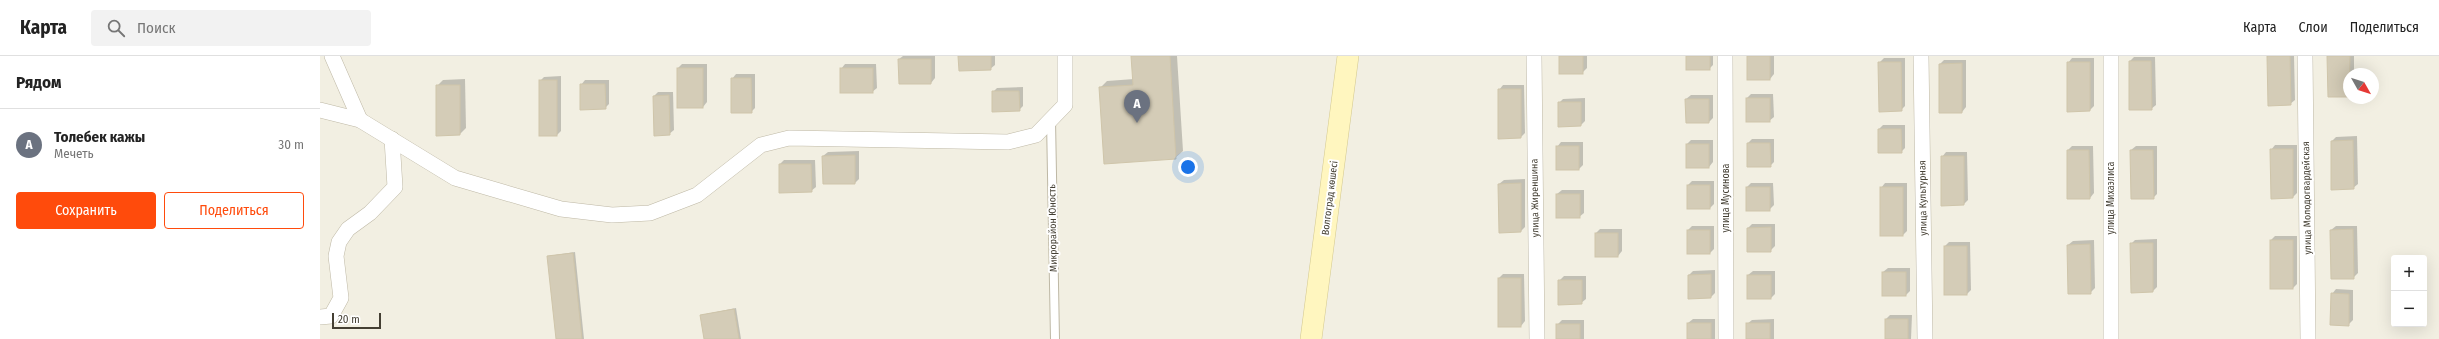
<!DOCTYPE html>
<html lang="ru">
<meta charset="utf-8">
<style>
:root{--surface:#fff;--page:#f2f2f2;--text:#222;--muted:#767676;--line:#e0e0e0;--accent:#ff4b0c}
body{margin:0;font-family:"Fira Sans Condensed",sans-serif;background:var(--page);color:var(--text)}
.controls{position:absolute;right:12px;bottom:12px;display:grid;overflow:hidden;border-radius:4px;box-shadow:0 4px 16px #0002}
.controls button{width:36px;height:36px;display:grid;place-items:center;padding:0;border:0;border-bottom:1px solid var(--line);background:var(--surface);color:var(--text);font:20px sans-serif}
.compass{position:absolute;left:2023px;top:12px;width:36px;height:36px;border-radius:50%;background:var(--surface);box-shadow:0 4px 16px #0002;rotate:129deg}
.scale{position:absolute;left:12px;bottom:10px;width:49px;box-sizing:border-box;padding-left:4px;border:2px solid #443f33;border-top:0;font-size:11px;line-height:14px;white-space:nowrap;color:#443f33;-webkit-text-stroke:3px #fff;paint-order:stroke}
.you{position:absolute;left:868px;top:111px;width:14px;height:14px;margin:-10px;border:3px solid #fff;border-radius:50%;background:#1a73e8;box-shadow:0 0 0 6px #1a73e833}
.badge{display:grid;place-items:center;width:26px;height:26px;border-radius:50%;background:var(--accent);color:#fff;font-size:13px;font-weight:700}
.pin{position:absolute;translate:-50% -33px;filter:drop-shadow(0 1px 2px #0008)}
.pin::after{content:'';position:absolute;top:21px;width:14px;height:12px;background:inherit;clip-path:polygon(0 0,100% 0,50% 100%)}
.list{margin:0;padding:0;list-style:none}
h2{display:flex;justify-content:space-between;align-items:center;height:52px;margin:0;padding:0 16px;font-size:17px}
h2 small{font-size:13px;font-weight:400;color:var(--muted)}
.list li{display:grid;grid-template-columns:26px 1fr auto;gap:12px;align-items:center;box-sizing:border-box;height:72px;padding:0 16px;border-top:1px solid var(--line)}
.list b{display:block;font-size:15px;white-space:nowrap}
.list p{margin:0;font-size:13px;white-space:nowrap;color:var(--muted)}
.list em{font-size:13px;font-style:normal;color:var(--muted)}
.actions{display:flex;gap:8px;padding:12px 16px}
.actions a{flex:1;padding:9px 0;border:1px solid var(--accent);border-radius:4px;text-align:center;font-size:14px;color:var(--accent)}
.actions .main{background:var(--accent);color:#fff}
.icon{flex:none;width:22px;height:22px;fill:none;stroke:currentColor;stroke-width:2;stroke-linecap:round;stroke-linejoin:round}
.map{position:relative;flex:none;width:2119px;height:283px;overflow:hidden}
header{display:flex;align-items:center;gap:24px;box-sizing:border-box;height:56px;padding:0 20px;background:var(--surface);border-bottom:1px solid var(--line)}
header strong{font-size:19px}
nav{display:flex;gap:22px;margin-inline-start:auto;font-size:14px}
.search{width:280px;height:36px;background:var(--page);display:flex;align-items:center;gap:10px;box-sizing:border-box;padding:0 14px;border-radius:4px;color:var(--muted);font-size:15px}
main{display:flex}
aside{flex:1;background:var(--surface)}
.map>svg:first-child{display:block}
.shadow{fill:#0003}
.building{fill:#d4ccb7;stroke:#cfc5aa}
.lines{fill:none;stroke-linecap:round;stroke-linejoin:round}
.service-casing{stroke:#beb8a5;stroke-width:10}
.minor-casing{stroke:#beb8a5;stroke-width:16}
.secondary-casing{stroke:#d4c990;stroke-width:22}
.service{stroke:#fff;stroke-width:8}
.minor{stroke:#fff;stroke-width:15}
.secondary{stroke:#fff6bf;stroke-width:21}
.labels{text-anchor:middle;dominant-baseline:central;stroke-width:4;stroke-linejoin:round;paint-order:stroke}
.street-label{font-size:10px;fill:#443f33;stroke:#fff}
</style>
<header>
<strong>Карта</strong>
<div class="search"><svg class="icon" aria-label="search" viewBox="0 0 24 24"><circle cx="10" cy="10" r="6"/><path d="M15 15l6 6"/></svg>Поиск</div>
<nav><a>Карта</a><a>Слои</a><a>Поделиться</a></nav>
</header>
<main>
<aside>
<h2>Рядом<small></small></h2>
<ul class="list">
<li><span class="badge" style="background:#6b7280">A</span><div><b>Толебек кажы</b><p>Мечеть</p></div><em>30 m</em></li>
</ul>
<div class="actions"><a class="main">Сохранить</a><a>Поделиться</a></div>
</aside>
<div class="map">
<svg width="2119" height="283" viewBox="0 0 2119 283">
<rect width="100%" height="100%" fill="#f2efe2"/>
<g class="shadow">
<polygon points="583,0 615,0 615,22 611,27 579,3"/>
<polygon points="639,0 675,0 675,9 670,13"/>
<polygon points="812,0 857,0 863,95 855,102 780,32 787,25 814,23"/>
<polygon points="1240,0 1267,0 1267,12 1262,17"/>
<polygon points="1367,0 1393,0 1393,9 1389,13"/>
<polygon points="1428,0 1454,0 1454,18 1450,23"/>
<polygon points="1949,0 1974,0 1975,44 1970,48"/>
<polygon points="2008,0 2034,0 2034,18 2029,18"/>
<polygon points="1814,1 1835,1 1836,49 1831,53 1810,5"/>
<polygon points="1564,2 1585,2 1585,50 1581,54 1559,7"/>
<polygon points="1752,2 1774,2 1774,50 1770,54 1748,7"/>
<polygon points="1624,4 1646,4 1646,51 1642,56 1620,8"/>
<polygon points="362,8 387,8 387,46 383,51 358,12"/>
<polygon points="525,8 556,8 557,32 552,36 521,13"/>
<polygon points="416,18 435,18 435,52 431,56 412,23"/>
<polygon points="241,20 241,75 237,79 220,25 224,21"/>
<polygon points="145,23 146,72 140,78 117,30 123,24"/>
<polygon points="265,24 289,24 289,48 285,52 261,29"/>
<polygon points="1183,29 1204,29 1205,77 1201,81 1179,34"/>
<polygon points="703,31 703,50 699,54 673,36 677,32"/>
<polygon points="338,36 353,36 354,74 349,78 334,40"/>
<polygon points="1431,38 1453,38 1454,61 1449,65 1427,42"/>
<polygon points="1371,39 1393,39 1393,62 1389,66 1366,43"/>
<polygon points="1265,42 1265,65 1261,69 1239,47 1243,43"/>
<polygon points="1563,69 1585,69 1585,92 1581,96 1559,73"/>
<polygon points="2037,80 2038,128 2033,132 2012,85 2016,81"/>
<polygon points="1432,83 1454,83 1454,106 1450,110 1428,87"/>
<polygon points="1371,84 1393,84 1393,106 1389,111 1367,111 1367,88"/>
<polygon points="1241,86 1263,86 1263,109 1259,113 1237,91"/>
<polygon points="1955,89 1977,89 1977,137 1973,141 1951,94"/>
<polygon points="1752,90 1773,90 1774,137 1770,142 1748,94"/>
<polygon points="1816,90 1837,90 1837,138 1833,142 1811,94"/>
<polygon points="539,95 539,123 535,127 504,127 503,100 508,96"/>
<polygon points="1626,96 1647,96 1648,144 1644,148 1622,101"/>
<polygon points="464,104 495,104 496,131 491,135 460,108"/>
<polygon points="1205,123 1205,171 1201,175 1180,176 1179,128 1184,124"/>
<polygon points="1372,125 1394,125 1394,148 1390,152 1368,129"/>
<polygon points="1431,127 1453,127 1454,149 1449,154 1427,131"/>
<polygon points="1565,127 1587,127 1587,175 1583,179 1561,132"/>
<polygon points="1242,134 1264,134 1264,157 1259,161 1237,138"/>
<polygon points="1432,168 1455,168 1455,190 1450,195 1428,172"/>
<polygon points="1372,170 1394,170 1394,193 1390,197 1368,197 1368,174"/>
<polygon points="2016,170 2037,170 2038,217 2033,222 2011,174"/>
<polygon points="1280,173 1302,173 1302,195 1298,200 1276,200 1276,177"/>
<polygon points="1955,180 1977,180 1977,228 1973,232 1951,184"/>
<polygon points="1837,183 1837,231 1833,235 1811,188 1815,184"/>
<polygon points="1774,184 1775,232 1770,237 1748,189 1753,185"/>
<polygon points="1629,186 1650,186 1651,234 1647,238 1625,190"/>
<polygon points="255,196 264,283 237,283 228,200"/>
<polygon points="1568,212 1590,212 1590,235 1586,239 1563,216"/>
<polygon points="1395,214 1395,237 1391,241 1369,242 1369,219 1373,215"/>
<polygon points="1433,215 1455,215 1455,238 1451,242 1428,219"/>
<polygon points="1183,218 1204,218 1205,265 1201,270 1179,222"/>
<polygon points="1244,220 1266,220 1266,243 1261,247 1239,225"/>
<polygon points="2016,233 2033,234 2033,264 2028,269 2012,238"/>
<polygon points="416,252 421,283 385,283 381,259"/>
<polygon points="1570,259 1592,259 1591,283 1566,283 1566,263"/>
<polygon points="1373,263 1395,263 1395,283 1368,283 1368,267"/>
<polygon points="1454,263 1454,283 1427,283 1427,268 1432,264"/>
<polygon points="1242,264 1264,264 1264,283 1237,283 1237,269"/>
</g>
<g class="building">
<polygon points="638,0 671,0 671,14 639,15"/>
<polygon points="811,0 850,0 856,103 784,108 779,31 813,29"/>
<rect x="1239" y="0" width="24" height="18"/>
<rect x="1366" y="0" width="24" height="14"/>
<rect x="1427" y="0" width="23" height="24"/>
<polygon points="1947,0 1970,0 1971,49 1948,50"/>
<polygon points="2007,0 2030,0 2029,41 2008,41"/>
<polygon points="578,3 611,3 611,28 579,28"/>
<polygon points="1809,5 1831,5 1832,54 1809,54"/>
<polygon points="1558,6 1581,6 1582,55 1559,56"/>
<polygon points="1747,6 1770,6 1770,55 1747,56"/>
<polygon points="1642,7 1642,57 1619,57 1619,8"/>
<rect x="357" y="12" width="26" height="40"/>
<rect x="520" y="12" width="33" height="25"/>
<polygon points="411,22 431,22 432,57 411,57"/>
<rect x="219" y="24" width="18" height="56"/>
<polygon points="260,28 285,28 286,53 260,54"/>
<polygon points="116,29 140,29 140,79 116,80"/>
<polygon points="1178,33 1201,33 1201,82 1178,83"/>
<polygon points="672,35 699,35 700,55 672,56"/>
<polygon points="349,39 350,79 334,80 333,40"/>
<rect x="1426" y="42" width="24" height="24"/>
<polygon points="1365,43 1389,43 1389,67 1366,67"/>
<polygon points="1238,46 1261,46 1261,70 1238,71"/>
<polygon points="1558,73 1581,73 1582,97 1558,97"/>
<polygon points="2033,84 2034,133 2011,134 2011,85"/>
<polygon points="1427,87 1450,87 1451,111 1427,111"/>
<rect x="1366" y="88" width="23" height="24"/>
<rect x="1236" y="90" width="23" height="24"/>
<polygon points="1950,93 1973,93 1973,142 1951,143"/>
<polygon points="1747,94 1769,94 1770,143 1747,143"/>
<polygon points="1810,94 1833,94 1834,143 1811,143"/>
<polygon points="535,99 535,128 503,128 502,100"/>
<polygon points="1621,100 1644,100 1644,149 1621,150"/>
<polygon points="459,108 491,108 492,136 459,137"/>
<polygon points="1201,127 1201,176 1179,177 1178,128"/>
<rect x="1367" y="129" width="23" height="24"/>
<rect x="1426" y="131" width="24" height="24"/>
<rect x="1560" y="131" width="23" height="49"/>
<rect x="1236" y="138" width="24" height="24"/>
<polygon points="1451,171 1451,196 1427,196 1427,172"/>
<polygon points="2033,173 2034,223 2011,223 2010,174"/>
<rect x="1367" y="174" width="23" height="24"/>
<rect x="1275" y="177" width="23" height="24"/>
<rect x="1950" y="184" width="23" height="49"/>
<polygon points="1810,187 1833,187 1833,236 1811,237"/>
<polygon points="1770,188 1771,238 1748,238 1747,189"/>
<rect x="1624" y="190" width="23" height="49"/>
<polygon points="253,197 262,283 236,283 227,200"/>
<rect x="1562" y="216" width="24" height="24"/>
<polygon points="1391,218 1391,242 1368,243 1368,219"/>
<rect x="1427" y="219" width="24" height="24"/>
<rect x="1178" y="222" width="23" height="49"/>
<polygon points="1238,224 1262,224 1262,248 1238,249"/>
<polygon points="2011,237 2029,238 2029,270 2010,269"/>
<polygon points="414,253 419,283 384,283 380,259"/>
<rect x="1565" y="263" width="23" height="20"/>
<rect x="1367" y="267" width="24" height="16"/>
<rect x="1426" y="267" width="24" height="16"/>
<rect x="1236" y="268" width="24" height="15"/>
</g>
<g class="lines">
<g class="service-casing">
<polyline id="service" points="731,64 735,283"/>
</g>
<g class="minor-casing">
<g id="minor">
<polyline points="12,0 40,64"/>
<polyline points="1214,0 1217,283"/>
<polyline points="1405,0 1406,283"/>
<polyline points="1601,0 1605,283"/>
<polyline points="1791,0 1791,283"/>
<polyline points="1985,0 1988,283"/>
<polyline points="0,54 40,64 135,122 241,153 292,159 330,157 377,139 441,89 469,82 688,86 716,79 745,49 745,0"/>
<polyline points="0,261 11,260 21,242 16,200 19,186 28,173 50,157 75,131 72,83"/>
</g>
</g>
<g class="secondary-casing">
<polyline id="secondary" points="991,283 1028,0"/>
</g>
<use href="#service" class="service"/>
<use href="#minor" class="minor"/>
<use href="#secondary" class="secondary"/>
</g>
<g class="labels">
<g class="street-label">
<text transform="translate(1010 142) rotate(-83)">Волгоград көшесі</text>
<text transform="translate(1215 142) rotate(-91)">улица Жиреншина</text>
<text transform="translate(1406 142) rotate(-90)">улица Мусинова</text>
<text transform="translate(1603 142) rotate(-91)">улица Культурная</text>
<text transform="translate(1791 142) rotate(-90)">улица Михаэлиса</text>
<text transform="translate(1987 142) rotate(-91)">улица Молодогвардейская</text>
<text transform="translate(733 172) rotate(-91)">Микрорайон Юность</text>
</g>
</g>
</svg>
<div class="controls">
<button>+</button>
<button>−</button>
</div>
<svg class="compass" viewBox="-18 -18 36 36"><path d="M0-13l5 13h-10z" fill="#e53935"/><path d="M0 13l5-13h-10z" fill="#767676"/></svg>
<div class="scale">20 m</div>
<div class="you"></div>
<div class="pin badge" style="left:817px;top:67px;background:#6b7280">A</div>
</div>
</main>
